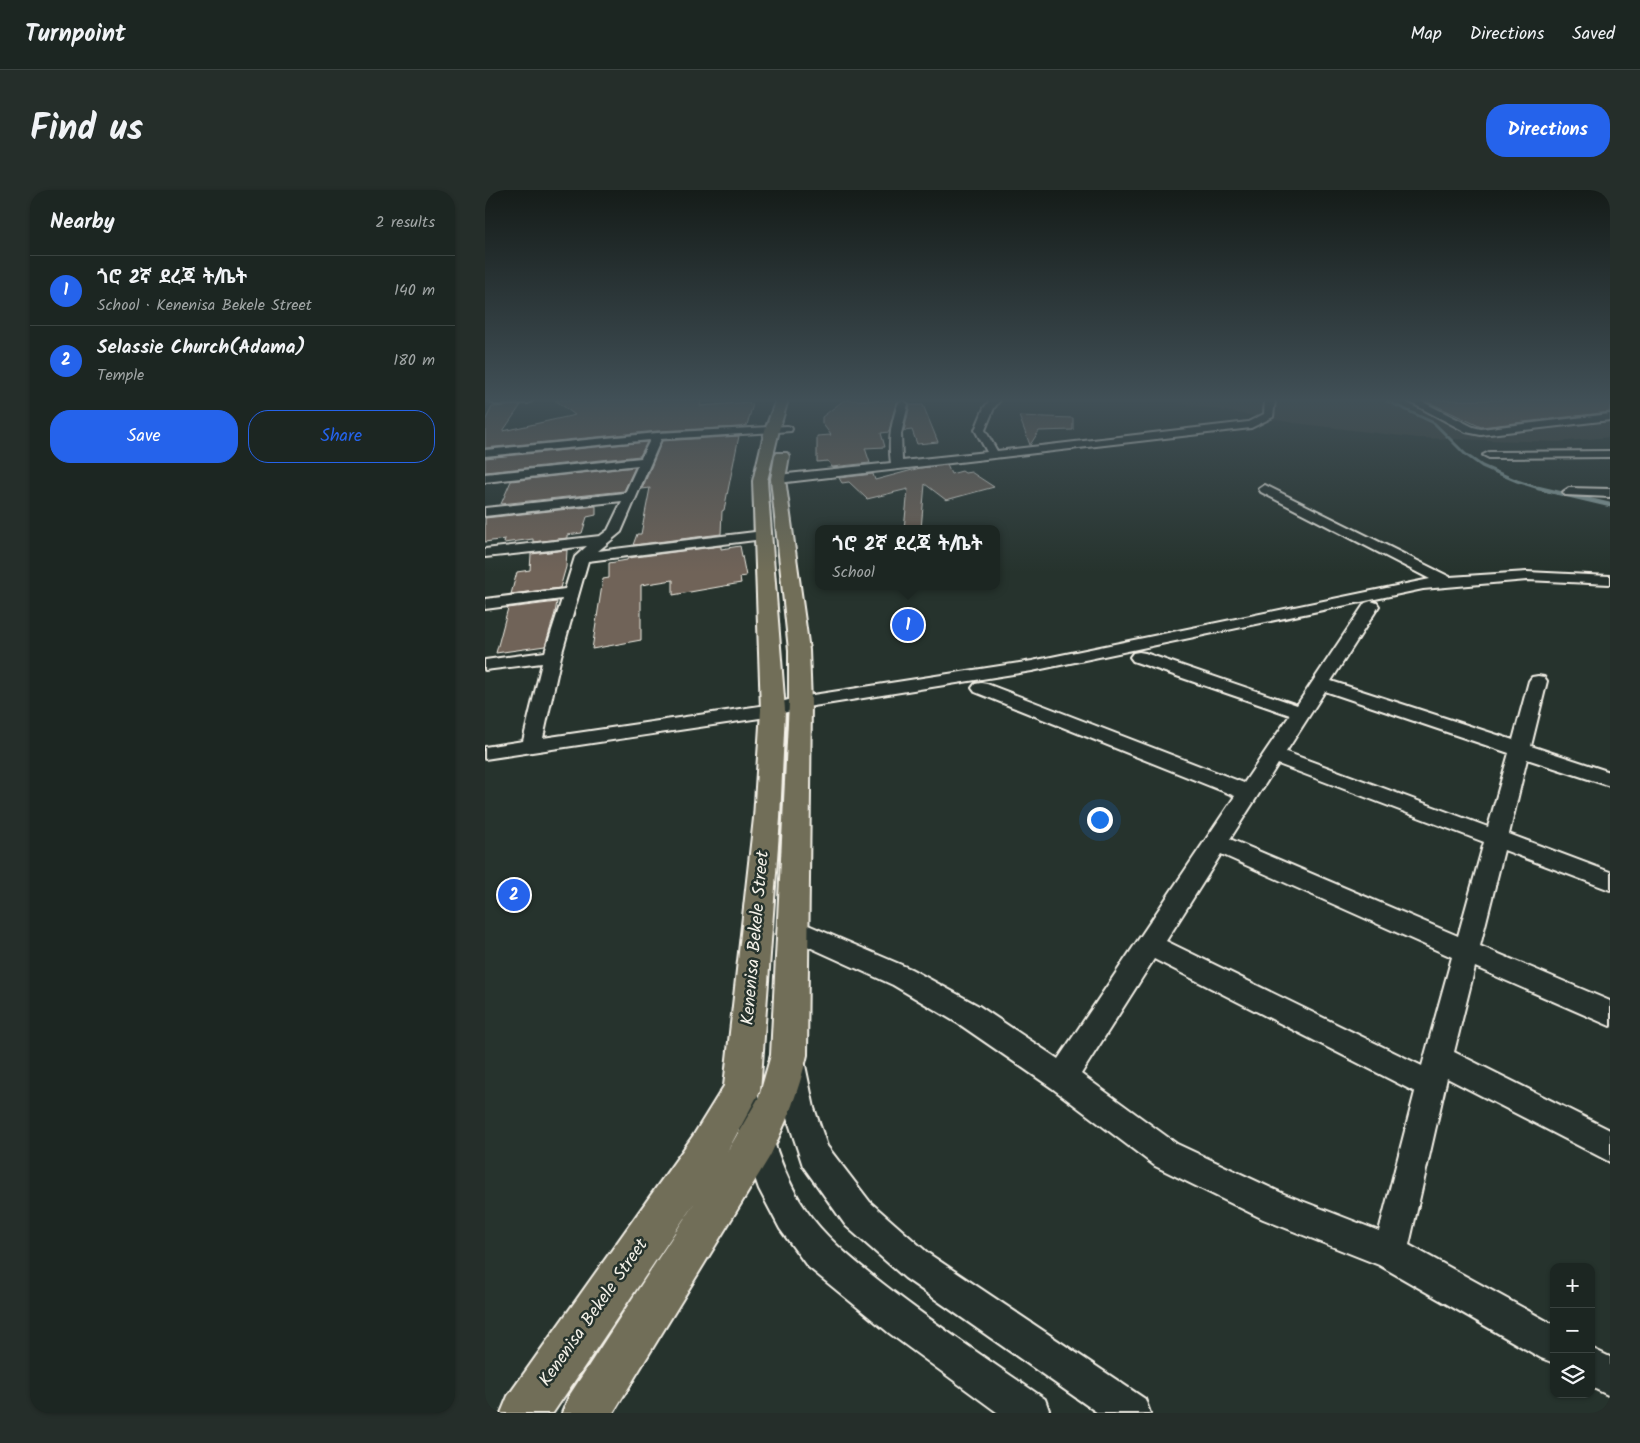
<!DOCTYPE html>
<meta charset="utf-8">
<style>
:root{--surface:#1c2622;--page:#252e2a;--text:#f1f3f6;--muted:#a0a5a5;--line:#3a4340;--accent:#2563eb}
body{margin:0;font-family:Kalam,"Noto Sans Ethiopic",sans-serif;background:var(--page);color:var(--text)}
.controls{position:absolute;right:15px;bottom:15px;display:grid;overflow:hidden;border-radius:10px;box-shadow:0 1px 4px #0004}
.controls button{width:45px;height:45px;display:grid;place-items:center;padding:0;border:0;border-bottom:1px solid var(--line);background:var(--surface);color:var(--text);font:25px sans-serif}
.you{position:absolute;left:614px;top:629px;width:18px;height:18px;margin:-12px;border:4px solid #fff;border-radius:50%;background:#1a73e8;box-shadow:0 0 0 8px #1a73e833}
.badge{display:grid;place-items:center;width:32px;height:32px;border-radius:50%;background:var(--accent);color:#fff;font-size:16px;font-weight:700}
.pin{position:absolute;translate:-50% -50%;border:2px solid #fff;box-shadow:0 1px 5px #0006}
.popup{position:absolute;left:330px;top:335px;width:185px;height:65px;box-sizing:border-box;display:grid;place-content:center;border-radius:10px;background:var(--surface);filter:drop-shadow(0 1px 4px #0005);font-size:16px;white-space:nowrap;color:var(--muted)}
.popup b{font-size:19px;color:var(--text)}
.popup::after{content:'';position:absolute;left:50%;top:100%;margin-left:-10px;border:10px solid transparent;border-top-color:var(--surface)}
.list{margin:0;padding:0;list-style:none}
h2{display:flex;justify-content:space-between;align-items:center;height:65px;margin:0;padding:0 20px;font-size:21px}
h2 small{font-size:16px;font-weight:400;color:var(--muted)}
.list li{display:grid;grid-template-columns:32px 1fr auto;gap:15px;align-items:center;box-sizing:border-box;height:70px;padding:0 20px;border-top:1px solid var(--line)}
.list b{display:block;font-size:19px;white-space:nowrap}
.list p{margin:0;font-size:16px;white-space:nowrap;color:var(--muted)}
.list em{font-size:16px;font-style:normal;color:var(--muted)}
.actions{display:flex;gap:10px;padding:15px 20px}
.actions a{flex:1;padding:11px 0;border:1px solid var(--accent);border-radius:20px;text-align:center;font-size:18px;color:var(--accent)}
.actions .main{background:var(--accent);color:#fff}
.icon{flex:none;width:28px;height:28px;fill:none;stroke:currentColor;stroke-width:2;stroke-linecap:round;stroke-linejoin:round}
.map{position:relative;flex:none;width:1125px;height:1223px;overflow:hidden;border-radius:20px}
header{display:flex;align-items:center;gap:30px;box-sizing:border-box;height:70px;padding:0 25px;background:var(--surface);border-bottom:1px solid var(--line)}
header strong{font-size:24px}
nav{display:flex;gap:28px;margin-inline-start:auto;font-size:18px}
.intro{display:flex;align-items:center;justify-content:space-between;box-sizing:border-box;height:120px;padding:0 30px}
h1{margin:0;font-size:35px}
.button{padding:12px 22px;border-radius:20px;background:var(--accent);color:#fff;font-size:18px;font-weight:700}
main{display:flex;gap:30px;padding:0 30px}
aside{flex:1;background:var(--surface);border-radius:20px;box-shadow:0 1px 4px #0004}
.map>svg:first-child{display:block}
.built{fill:#3c423a}
.lines{fill:none;stroke-linecap:round;stroke-linejoin:round}
.stream-far1{stroke:#8da29f;stroke-width:3}
.stream{stroke:#8da29f;stroke-width:4.5}
.building{fill:#6f6459;stroke:#f4f1e8}
.minor-casing{stroke:#f4f1e8;stroke-width:4}
.major-casing{stroke:#f4f1e8;stroke-width:4}
.minor{fill:#26332d;fill-rule:evenodd}
.major{fill:#716e59;fill-rule:evenodd}
.labels{text-anchor:middle;dominant-baseline:central;stroke-width:5;stroke-linejoin:round;paint-order:stroke}
.street-label{font-size:18px;fill:#f4f1e8;stroke:#26332d}
</style>
<header>
<strong>Turnpoint</strong>
<nav><a>Map</a><a>Directions</a><a>Saved</a></nav>
</header>
<div class="intro"><h1>Find us</h1><a class="button">Directions</a></div>
<main>
<aside>
<h2>Nearby<small>2 results</small></h2>
<ul class="list">
<li><span class="badge">1</span><div><b>ጎሮ 2ኛ ደረጃ ት/ቤት</b><p>School · Kenenisa Bekele Street</p></div><em>140 m</em></li>
<li><span class="badge">2</span><div><b>Selassie Church(Adama)</b><p>Temple</p></div><em>180 m</em></li>
</ul>
<div class="actions"><a class="main">Save</a><a>Share</a></div>
</aside>
<div class="map">
<svg width="1125" height="1223" viewBox="0 0 1125 1223">
<rect width="100%" height="100%" fill="#26332d"/>
<filter id="ink" filterUnits="userSpaceOnUse"><feTurbulence type="fractalNoise" baseFrequency=".02" numOctaves="2"/><feDisplacementMap in="SourceGraphic" scale="10" xChannelSelector="R" yChannelSelector="G"/><feConvolveMatrix kernelMatrix="1 2 1 2 8 2 1 2 1" color-interpolation-filters="sRGB"/></filter>
<g filter="url(#ink)">
<polygon class="built" points="679,210 1125,210 1125,247 1073,252 933,248 809,233"/>
<g class="lines">
<polyline class="stream-far1" points="900,210 949,233 980,264 997,276 1032,291 1057,299"/>
<polyline class="stream" points="1053,298 1125,315"/>
</g>
<g class="building">
<polygon points="70,210 216,210 215,216 265,212 264,215 268,214 262,235 256,237 172,241 0,258 0,231 7,217 36,215 18,241 90,225"/>
<polygon points="359,210 415,210 411,213 404,242 396,243 400,257 380,258 385,273 347,277 343,271 332,272 332,246 346,245 337,233 337,227"/>
<polygon points="939,210 1125,210 1125,222 996,237"/>
<polygon points="425,215 438,215 453,252 432,254 427,240 419,241"/>
<polygon points="534,226 588,228 588,240 554,241 545,255"/>
<polygon points="254,246 239,320 237,321 236,344 148,355 152,344 156,344 165,298 157,299 177,251"/>
<polygon points="162,252 155,266 0,282 0,268"/>
<polygon points="462,275 466,284 477,281 480,283 486,282 509,297 461,310 440,294 436,339 419,339 423,299 382,309 364,292 357,293 354,288 388,284 390,290 435,278"/>
<polygon points="150,277 139,301 16,314 26,291"/>
<polygon points="111,316 111,325 102,327 97,343 82,345 82,348 48,352 48,349 19,353 20,349 0,352 0,328"/>
<polygon points="236,356 236,359 255,356 261,386 255,387 256,393 188,405 188,390 156,395 156,450 107,459 118,389 124,388 124,373 142,370 143,368"/>
<polygon points="82,360 81,377 75,398 26,404 32,382 45,380 46,364"/>
<polygon points="72,412 70,423 60,456 11,463 23,418"/>
</g>
<g class="lines">
<g class="minor-casing">
<g id="minor">
<polygon points="6,210 48,210 43,213 10,214 7,213"/>
<path d="M 505,210 L 515,210 L 509,218 L 500,240 L 512,261 L 763,232 L 779,224 L 780,210 L 790,210 L 788,227 L 766,238 L 293,293 L 287,289 L 293,285 L 406,273 C 403,251 406,234 413,214 L 418,211 L 423,214 L 416,244 L 417,271 L 502,262 L 490,240 L 499,218 Z"/>
<polygon points="921,210 934,210 988,237 996,239 1125,224 1125,230 996,245 981,242"/>
<polygon points="302,236 306,237 307,239 306,241 176,249 136,342 113,361 278,341 285,345 278,349 103,371 76,466 58,548 288,514 315,507 547,471 945,389 776,302 774,299 780,295 965,387 1042,382 1125,386 1125,394 1042,390 938,399 547,481 316,518 288,526 0,569 0,557 38,551 57,473 0,480 0,470 60,462 77,409 0,419 0,409 80,399 90,367 102,356 0,367 0,359 115,346 123,340 137,311 0,326 0,318 140,303 153,275 0,292 0,284 156,268 165,250 0,266 0,260 172,243"/>
<polygon points="1125,261 1125,267 1004,268 998,265 1004,262"/>
<polygon points="1084,298 1125,299 1125,307 1080,305 1078,302"/>
<path d="M 886,411 L 892,413 L 894,416 L 846,491 L 1028,550 L 1044,491 L 1047,487 L 1053,486 L 1059,487 L 1062,491 L 1046,556 L 1125,582 L 1125,596 L 1042,569 L 1024,644 L 1125,682 L 1125,700 L 1019,660 L 995,756 L 1125,811 L 1125,836 L 990,777 L 969,862 L 1125,940 L 1125,972 L 962,888 L 924,1055 L 1069,1135 L 1069,1173 L 1056,1168 L 894,1075 L 778,1029 L 670,976 L 567,898 L 474,834 L 408,795 L 300,746 L 297,739 L 300,732 L 309,729 L 426,779 L 494,816 L 573,869 L 750,606 L 490,502 L 487,498 L 490,494 L 496,493 L 502,494 L 759,593 L 805,525 L 648,471 L 645,467 L 648,463 L 654,462 L 660,463 L 812,515 L 880,413 ZM 840,501 L 1024,563 L 1003,637 L 801,562 ZM 793,574 L 999,652 L 973,746 L 745,649 ZM 736,664 L 967,767 L 937,876 L 681,751 ZM 669,769 L 930,902 L 894,1041 L 799,1004 L 692,954 L 596,884 Z"/>
<polygon points="306,861 316,865 320,875 329,918 342,956 385,1012 444,1064 660,1209 665,1223 613,1223 420,1088 361,1036 318,976 299,918 292,875 296,865"/>
<path d="M 257,887 L 267,891 C 286,934 292,976 319,1017 C 340,1048 367,1069 397,1093 C 449,1134 505,1171 560,1209 L 565,1223 L 513,1223 L 404,1143 L 322,1076 L 295,1039 L 274,999 L 255,945 L 242,901 L 247,891 Z"/>
<polygon points="1106,1158 1125,1167 1125,1206 1106,1197"/>
</g>
</g>
<g class="major-casing">
<path id="major" d="M 291,210 L 303,210 L 294,240 L 282,291 L 300,520 L 295,628 L 275,901 L 242,962 L 274,907 L 286,865 L 304,513 L 304,460 L 286,289 L 290,266 L 292,263 L 302,263 L 304,266 L 300,289 L 324,460 L 326,513 L 322,865 C 314,901 301,933 285,966 L 128,1223 L 77,1223 L 84,1206 L 210,1012 L 68,1223 L 16,1223 L 23,1206 L 208,946 L 239,896 L 269,628 L 276,520 L 268,291 L 280,240 Z"/>
</g>
<use href="#minor" class="minor"/>
<use href="#major" class="major"/>
</g>
</g>
<linearGradient id="sky" x2="0" y2="1"><stop stop-color="#151c19"/><stop offset="0.55" stop-color="#415057"/><stop offset="1" stop-color="#415057" stop-opacity="0"/></linearGradient>
<rect width="1125" height="382" fill="url(#sky)"/>
<g class="labels">
<g class="street-label">
<text transform="translate(271 748) rotate(-85)">Kenenisa Bekele Street</text>
<text transform="translate(109 1123) rotate(-55)">Kenenisa Bekele Street</text>
</g>
</g>
</svg>
<div class="controls">
<button>+</button>
<button>−</button>
<button><svg class="icon" aria-label="layers" viewBox="0 0 24 24"><path d="M12 4l9 5-9 5-9-5zM3 14l9 5 9-5"/></svg></button>
</div>
<div class="you"></div>
<div class="pin badge" style="left:423px;top:435px">1</div>
<div class="popup"><b>ጎሮ 2ኛ ደረጃ ት/ቤት</b>School</div>
<div class="pin badge" style="left:29px;top:705px">2</div>
</div>
</main>
